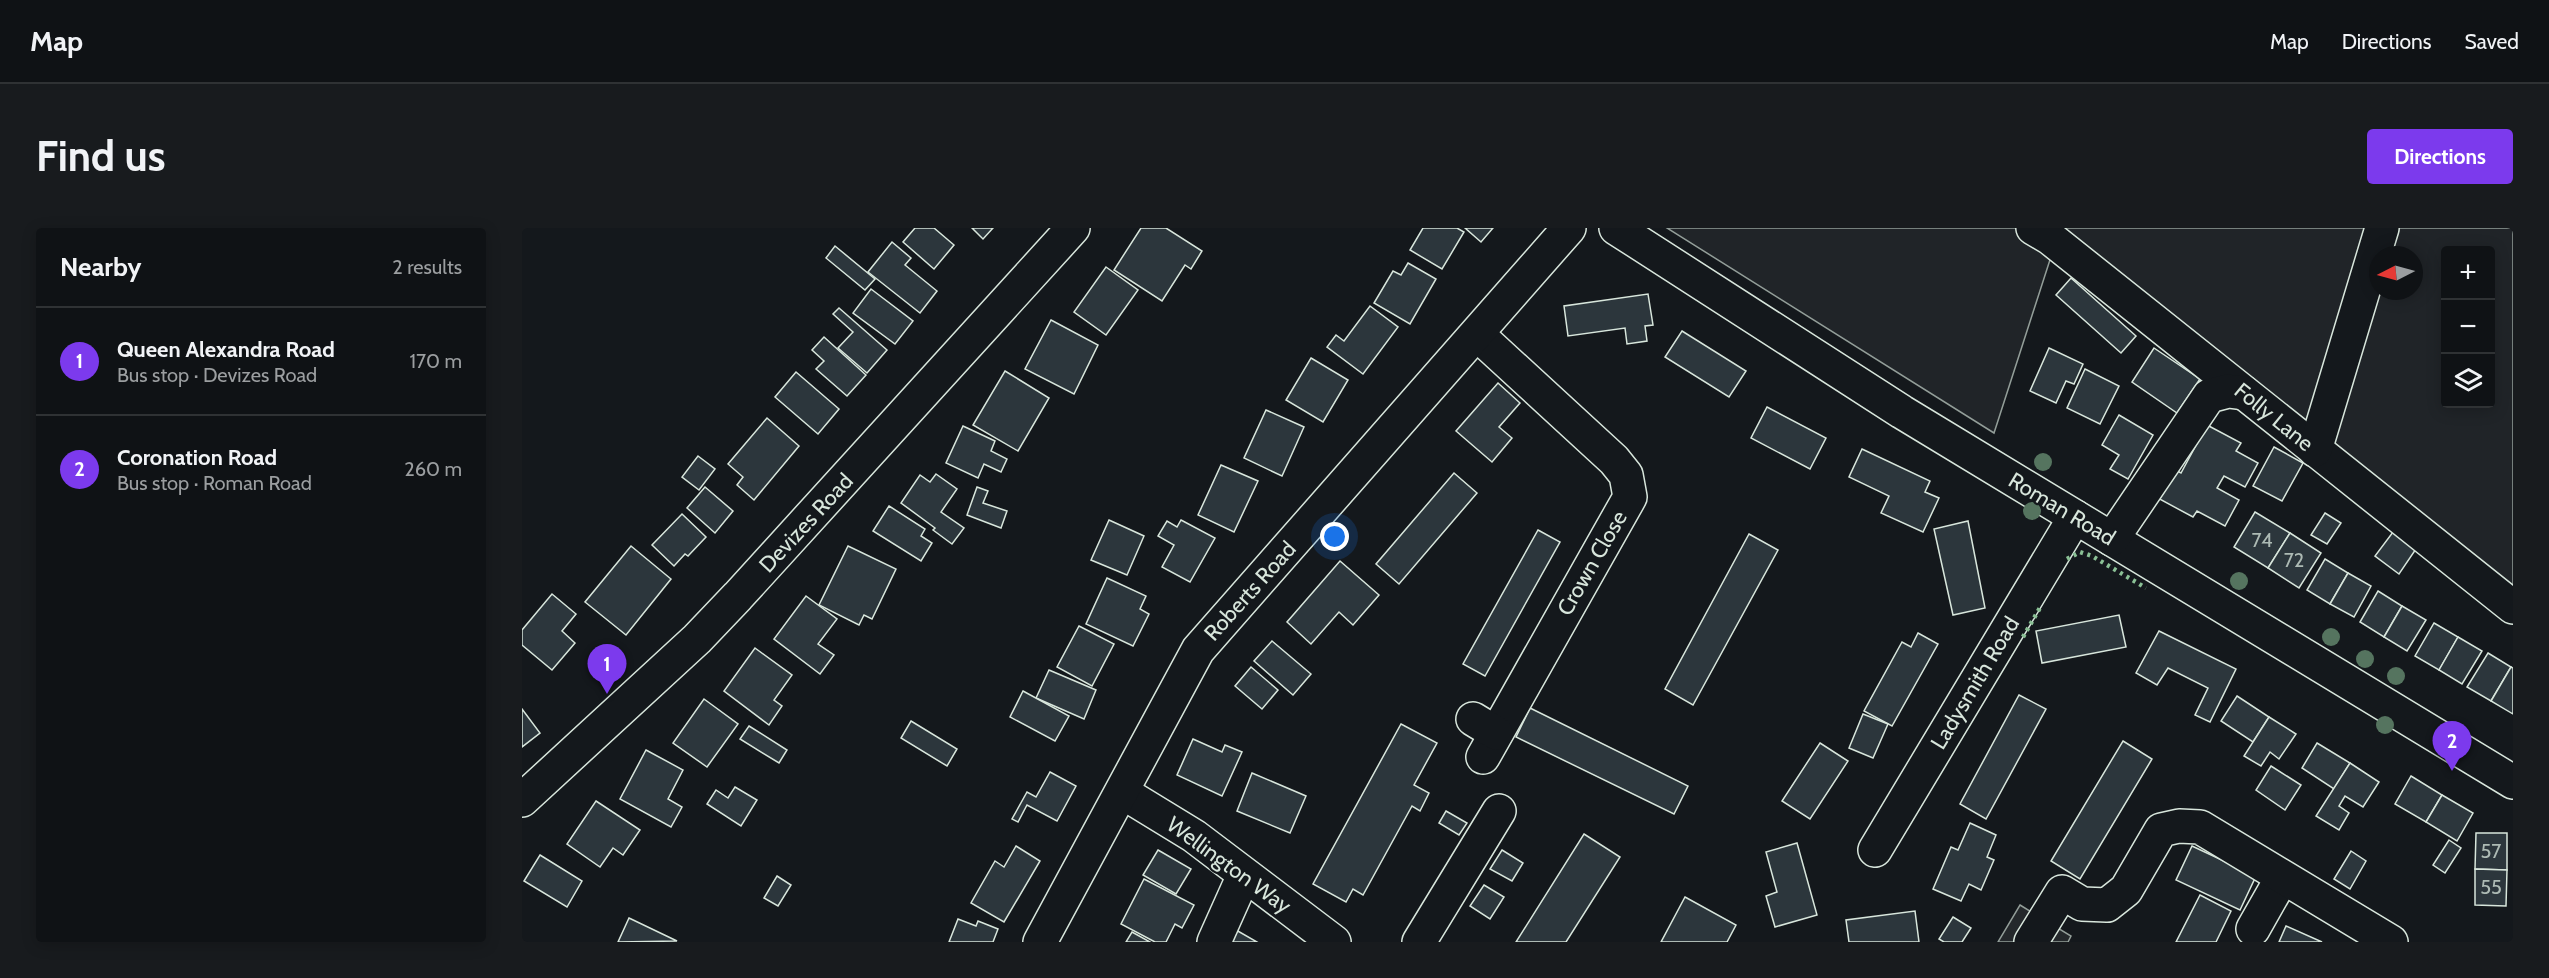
<!DOCTYPE html>
<meta charset="utf-8">
<style>
:root{--surface:#0f1215;--page:#181b1e;--text:#f1f3f6;--muted:#9b9ea0;--line:#2f3234;--accent:#7c3aed}
body{margin:0;font-family:Cabin,sans-serif;background:var(--page);color:var(--text)}
.controls{position:absolute;right:18px;top:18px;display:grid;overflow:hidden;border-radius:6px;box-shadow:0 3px 15px #0003}
.controls button{width:54px;height:54px;display:grid;place-items:center;padding:0;border:0;border-bottom:2px solid var(--line);background:var(--surface);color:var(--text);font:30px sans-serif}
.compass{position:absolute;left:1847px;top:18px;width:54px;height:54px;border-radius:50%;background:var(--surface);box-shadow:0 3px 15px #0003;rotate:264deg}
.you{position:absolute;left:813px;top:309px;width:21px;height:21px;margin:-15px;border:4px solid #fff;border-radius:50%;background:#1a73e8;box-shadow:0 0 0 9px #1a73e833}
.badge{display:grid;place-items:center;width:39px;height:39px;border-radius:50%;background:var(--accent);color:#fff;font-size:20px;font-weight:700}
.pin{position:absolute;translate:-50% -50px;filter:drop-shadow(0 2px 3px #0008)}
.pin::after{content:'';position:absolute;top:32px;width:21px;height:18px;background:inherit;clip-path:polygon(0 0,100% 0,50% 100%)}
.list{margin:0;padding:0;list-style:none}
h2{display:flex;justify-content:space-between;align-items:center;height:78px;margin:0;padding:0 24px;font-size:26px}
h2 small{font-size:20px;font-weight:400;color:var(--muted)}
.list li{display:grid;grid-template-columns:39px 1fr auto;gap:18px;align-items:center;box-sizing:border-box;height:108px;padding:0 24px;border-top:2px solid var(--line)}
.list b{display:block;font-size:22px;white-space:nowrap}
.list p{margin:0;font-size:20px;white-space:nowrap;color:var(--muted)}
.list em{font-size:20px;font-style:normal;color:var(--muted)}
.icon{flex:none;width:33px;height:33px;fill:none;stroke:currentColor;stroke-width:2;stroke-linecap:round;stroke-linejoin:round}
.map{position:relative;flex:none;width:1991px;height:714px;overflow:hidden;border-radius:6px}
header{display:flex;align-items:center;gap:36px;box-sizing:border-box;height:84px;padding:0 30px;background:var(--surface);border-bottom:2px solid var(--line)}
header strong{font-size:28px}
nav{display:flex;gap:33px;margin-inline-start:auto;font-size:21px}
.intro{display:flex;align-items:center;justify-content:space-between;box-sizing:border-box;height:144px;padding:0 36px}
h1{margin:0;font-size:42px}
.button{padding:15px 27px;border-radius:6px;background:var(--accent);color:#fff;font-size:21px;font-weight:700}
main{display:flex;gap:36px;padding:0 36px}
aside{flex:1;background:var(--surface);border-radius:6px;box-shadow:0 3px 15px #0003}
.map>svg:first-child{display:block}
.green{fill:#202428;stroke:#939e99;stroke-width:1.5;fill-rule:evenodd}
.parking{fill:#24282b;stroke:#939e99;stroke-width:1.5}
.building{fill:#2c363c;stroke:#d8e6dc;stroke-width:1.5}
.lines{fill:none;stroke-linecap:round;stroke-linejoin:round}
.minor-casing{stroke:#d8e6dc;stroke-width:36}
.major-casing{stroke:#d8e6dc;stroke-width:36}
.minor{stroke:#14181c;stroke-width:33}
.major{stroke:#14181c;stroke-width:33}
.hedge{stroke:#8ac095;stroke-width:4.5;stroke-dasharray:3 4.5;stroke-linecap:butt}
.tree{fill:#55745f}
.labels{text-anchor:middle;dominant-baseline:central;stroke-width:4.5;stroke-linejoin:round;paint-order:stroke}
.number-label{font-size:20px;fill:#adbab4}
.street-label{font-size:22px;fill:#d8e6dc;stroke:#14181c}
</style>
<header>
<strong>Map</strong>
<nav><a>Map</a><a>Directions</a><a>Saved</a></nav>
</header>
<div class="intro"><h1>Find us</h1><a class="button">Directions</a></div>
<main>
<aside>
<h2>Nearby<small>2 results</small></h2>
<ul class="list">
<li><span class="badge">1</span><div><b>Queen Alexandra Road</b><p>Bus stop · Devizes Road</p></div><em>170 m</em></li>
<li><span class="badge">2</span><div><b>Coronation Road</b><p>Bus stop · Roman Road</p></div><em>260 m</em></li>
</ul>
</aside>
<div class="map">
<svg width="1991" height="714" viewBox="0 0 1991 714">
<rect width="100%" height="100%" fill="#14181c"/>
<path class="green" d="M 1145,0 L 1991,0 L 1991,366 L 1536,7 L 1472,205 ZM 1924,22 L 1968,22 L 1968,176 L 1924,176 ZM 1856,27 L 1892,27 L 1892,63 L 1856,63 Z"/>
<polygon class="parking" points="1498,677 1549,708 1546,714 1476,714"/>
<g class="building">
<polygon points="393,0 412,0 432,17 412,41 381,14"/>
<polygon points="450,0 471,0 461,11"/>
<polygon points="619,0 644,0 680,23 669,41 663,37 640,73 592,42"/>
<polygon points="901,0 935,0 942,4 920,41 888,22"/>
<polygon points="943,0 971,0 959,14"/>
<polygon points="370,14 389,30 383,37 415,63 398,85 346,44"/>
<polygon points="313,18 353,51 343,62 304,30"/>
<polygon points="886,35 914,51 888,96 852,75 871,43 879,47"/>
<polygon points="584,39 616,62 584,107 552,84"/>
<polygon points="1549,50 1614,108 1599,125 1534,67"/>
<polygon points="349,61 391,93 373,116 331,85"/>
<polygon points="1126,66 1131,97 1123,98 1125,113 1105,116 1103,100 1046,108 1042,78"/>
<polygon points="848,78 876,99 841,146 805,119 814,107 822,113"/>
<polygon points="317,80 365,122 345,145 316,120 331,104 311,86"/>
<polygon points="529,92 576,117 552,166 503,141"/>
<polygon points="1160,103 1224,143 1207,169 1143,129"/>
<polygon points="302,109 344,147 325,168 294,141 302,133 290,122"/>
<polygon points="1527,120 1561,136 1552,156 1544,153 1534,175 1508,163"/>
<polygon points="1632,120 1678,151 1655,185 1610,154"/>
<polygon points="789,130 826,152 801,194 764,172"/>
<polygon points="1563,141 1597,158 1578,196 1545,180"/>
<polygon points="483,143 527,170 496,223 451,197"/>
<polygon points="274,144 317,181 296,206 253,169"/>
<polygon points="976,155 998,175 977,199 990,210 970,234 934,203"/>
<polygon points="1245,179 1304,210 1288,241 1229,210"/>
<polygon points="744,182 782,199 760,248 722,230"/>
<polygon points="1597,187 1631,207 1606,251 1588,241 1597,227 1580,217"/>
<polygon points="245,190 277,218 232,272 215,257 221,249 206,236"/>
<polygon points="1685,197 1719,215 1714,223 1736,235 1723,259 1702,248 1695,260 1717,272 1703,298 1675,283 1671,289 1632,268 1648,239 1659,245"/>
<polygon points="441,198 473,213 469,223 485,231 479,244 462,236 456,250 424,235"/>
<polygon points="1752,219 1781,235 1760,273 1731,258"/>
<polygon points="1340,221 1408,253 1403,264 1417,270 1401,304 1359,285 1367,268 1327,249"/>
<polygon points="176,228 193,241 177,262 160,249"/>
<polygon points="699,237 736,253 712,304 676,287"/>
<polygon points="932,245 955,265 877,356 854,336"/>
<polygon points="414,246 435,261 419,284 442,300 430,316 411,302 413,300 379,275 398,247 408,254"/>
<polygon points="183,259 211,283 193,305 165,280"/>
<polygon points="455,259 466,263 461,275 485,283 479,300 445,287"/>
<polygon points="367,278 403,301 399,308 410,315 399,333 351,303"/>
<polygon points="1733,284 1768,305 1746,340 1712,319"/>
<polygon points="1803,285 1819,295 1805,316 1789,307"/>
<polygon points="160,286 184,309 166,328 163,326 152,338 130,317"/>
<polygon points="587,292 622,308 605,347 569,332"/>
<polygon points="659,292 693,310 668,354 640,339 652,317 636,308 645,293 655,299"/>
<polygon points="1446,293 1463,380 1431,387 1412,301"/>
<polygon points="1016,302 1038,314 963,448 941,436"/>
<polygon points="1871,304 1894,321 1877,346 1853,328"/>
<polygon points="1768,305 1799,325 1777,360 1746,340"/>
<polygon points="1227,306 1256,322 1171,477 1143,461"/>
<polygon points="109,318 149,351 104,407 63,374"/>
<polygon points="326,318 374,341 350,391 342,387 337,397 297,377"/>
<polygon points="1803,331 1826,345 1808,376 1785,362"/>
<polygon points="818,333 857,367 831,397 817,384 789,416 765,394"/>
<polygon points="1826,345 1849,358 1832,389 1808,376"/>
<polygon points="585,350 624,368 618,381 627,386 611,418 564,396"/>
<polygon points="1856,363 1880,378 1862,409 1838,394"/>
<polygon points="30,366 54,386 40,403 53,415 30,442 0,417 0,402"/>
<polygon points="284,368 315,391 296,416 312,427 298,446 252,411"/>
<polygon points="1880,378 1904,392 1885,423 1862,409"/>
<polygon points="1597,387 1604,419 1520,435 1514,403"/>
<polygon points="1912,395 1936,409 1917,442 1893,428"/>
<polygon points="557,398 592,416 570,458 535,439"/>
<polygon points="1637,403 1714,441 1688,494 1673,487 1686,460 1646,440 1635,457 1614,445"/>
<polygon points="1396,405 1416,416 1370,498 1342,483 1380,414 1389,419"/>
<polygon points="1936,409 1960,423 1940,456 1917,442"/>
<polygon points="750,413 789,446 771,467 732,433"/>
<polygon points="233,420 270,447 252,472 260,478 247,497 202,463"/>
<polygon points="1966,425 1989,439 1969,473 1945,459"/>
<polygon points="729,439 756,462 740,481 713,458"/>
<polygon points="1989,439 1991,440 1991,486 1969,473"/>
<polygon points="527,442 574,462 562,491 514,470"/>
<polygon points="501,463 547,488 533,513 488,489"/>
<polygon points="1497,467 1524,481 1464,591 1438,576"/>
<polygon points="1715,468 1747,489 1731,514 1699,493"/>
<polygon points="182,471 216,496 185,539 151,515"/>
<polygon points="1008,480 1166,558 1152,586 994,509"/>
<polygon points="0,481 18,505 0,519"/>
<polygon points="1341,486 1366,496 1351,530 1327,520"/>
<polygon points="1747,489 1774,506 1757,531 1748,524 1739,538 1722,528"/>
<polygon points="389,493 435,521 425,538 379,510"/>
<polygon points="879,496 915,515 892,557 907,565 898,583 890,578 841,667 831,661 824,674 791,656"/>
<polygon points="227,498 265,522 257,535 218,511"/>
<polygon points="671,511 700,524 703,517 720,524 700,568 655,547"/>
<polygon points="1601,513 1630,531 1558,651 1529,633"/>
<polygon points="1298,515 1326,533 1288,591 1260,573"/>
<polygon points="1795,515 1828,535 1812,561 1780,540"/>
<polygon points="124,522 161,542 146,571 160,579 149,599 98,571"/>
<polygon points="1828,535 1857,554 1841,579 1823,568 1817,578 1827,585 1817,602 1794,588"/>
<polygon points="1749,538 1779,557 1763,582 1734,562"/>
<polygon points="528,544 554,558 535,593 505,577 496,594 490,591 505,564 514,569"/>
<polygon points="730,545 784,568 768,605 715,583"/>
<polygon points="1889,548 1920,567 1904,594 1873,576"/>
<polygon points="213,559 235,572 219,598 185,576 194,562 206,570"/>
<polygon points="1920,567 1951,585 1935,613 1904,594"/>
<polygon points="74,573 118,602 101,627 91,620 78,639 45,616"/>
<polygon points="924,583 945,595 937,607 917,595"/>
<polygon points="1448,595 1474,607 1465,629 1472,632 1459,662 1447,656 1439,673 1411,661 1429,619 1436,622"/>
<polygon points="1954,605 1985,605 1985,642 1953,641"/>
<polygon points="1062,606 1098,629 1044,714 994,714"/>
<polygon points="1927,612 1939,620 1923,645 1911,637"/>
<polygon points="1275,615 1295,687 1253,699 1244,668 1255,664 1244,624"/>
<polygon points="494,618 518,633 482,694 449,675 473,633 482,639"/>
<polygon points="1670,618 1734,648 1718,682 1654,652"/>
<polygon points="636,622 669,641 654,666 621,647"/>
<polygon points="980,622 1001,635 990,653 968,641"/>
<polygon points="1829,623 1844,633 1828,661 1812,651"/>
<polygon points="18,627 60,653 45,679 2,653"/>
<polygon points="1953,641 1985,642 1984,678 1953,677"/>
<polygon points="255,648 269,657 256,678 242,670"/>
<polygon points="622,651 672,677 660,700 653,696 644,714 633,714 599,696"/>
<polygon points="962,657 982,669 968,691 948,678"/>
<polygon points="1678,667 1709,683 1694,714 1654,714"/>
<polygon points="1163,669 1214,697 1205,714 1139,714"/>
<polygon points="1393,683 1397,714 1327,714 1324,692"/>
<polygon points="1431,689 1449,700 1440,714 1422,714 1417,711"/>
<polygon points="107,690 155,713 96,714"/>
<polygon points="436,691 454,698 456,693 476,701 471,714 427,714"/>
<polygon points="1764,698 1800,714 1757,714"/>
<polygon points="714,702 735,714 707,714"/>
<polygon points="610,704 628,714 604,714"/>
</g>
<g class="lines">
<g class="minor-casing">
<g id="minor">
<polyline points="1094,0 1380,184 1991,554"/>
<polyline points="1511,0 1528,10 1991,379"/>
<polyline points="956,107 1092,232 1104,247 1108,269 961,529"/>
<polyline points="1793,222 1860,0"/>
<polyline points="1590,311 1687,168 1706,163 1722,165"/>
<polyline points="951,491 974,505"/>
<polyline points="600,564 672,608 812,714"/>
<polyline points="1353,622 1553,289"/>
<polyline points="1731,701 1760,650"/>
<polyline points="518,714 676,422 1047,0"/>
<polyline points="692,714 722,647"/>
<polyline points="897,714 977,583"/>
<polyline points="1509,714 1540,664 1560,676 1585,677 1604,662 1639,602 1657,598 1678,599 1869,714"/>
</g>
</g>
<g class="major-casing">
<polyline id="major" points="0,572 175,411 216,368 551,0"/>
</g>
<use href="#minor" class="minor"/>
<use href="#major" class="major"/>
<g class="hedge">
<polyline points="1545,331 1558,324 1570,328 1624,360"/>
<polyline points="1501,409 1519,378"/>
</g>
</g>
<g class="tree">
<circle cx="1521" cy="234" r="9"/>
<circle cx="1510" cy="283" r="9"/>
<circle cx="1717" cy="353" r="9"/>
<circle cx="1809" cy="409" r="9"/>
<circle cx="1843" cy="431" r="9"/>
<circle cx="1874" cy="448" r="9"/>
<circle cx="1863" cy="497" r="9"/>
</g>
<g class="labels">
<g class="number-label">
<text x="1740" y="312">74</text>
<text x="1772" y="332">72</text>
<text x="1969" y="623">57</text>
<text x="1969" y="659">55</text>
</g>
<g class="street-label">
<text transform="translate(1752 189) rotate(39)">Folly Lane</text>
<text transform="translate(1540 281) rotate(31)">Roman Road</text>
<text transform="translate(284 295) rotate(-47)">Devizes Road</text>
<text transform="translate(1070 335) rotate(-60)">Crown Close</text>
<text transform="translate(728 363) rotate(-48)">Roberts Road</text>
<text transform="translate(1453 455) rotate(-59)">Ladysmith Road</text>
<text transform="translate(707 637) rotate(36)">Wellington Way</text>
</g>
</g>
</svg>
<div class="controls">
<button>+</button>
<button>−</button>
<button><svg class="icon" aria-label="layers" viewBox="0 0 24 24"><path d="M12 4l9 5-9 5-9-5zM3 14l9 5 9-5"/></svg></button>
</div>
<svg class="compass" viewBox="-18 -18 36 36"><path d="M0-13l5 13h-10z" fill="#e53935"/><path d="M0 13l5-13h-10z" fill="#9b9ea0"/></svg>
<div class="you"></div>
<div class="pin badge" style="left:85px;top:466px">1</div>
<div class="pin badge" style="left:1930px;top:543px">2</div>
</div>
</main>
